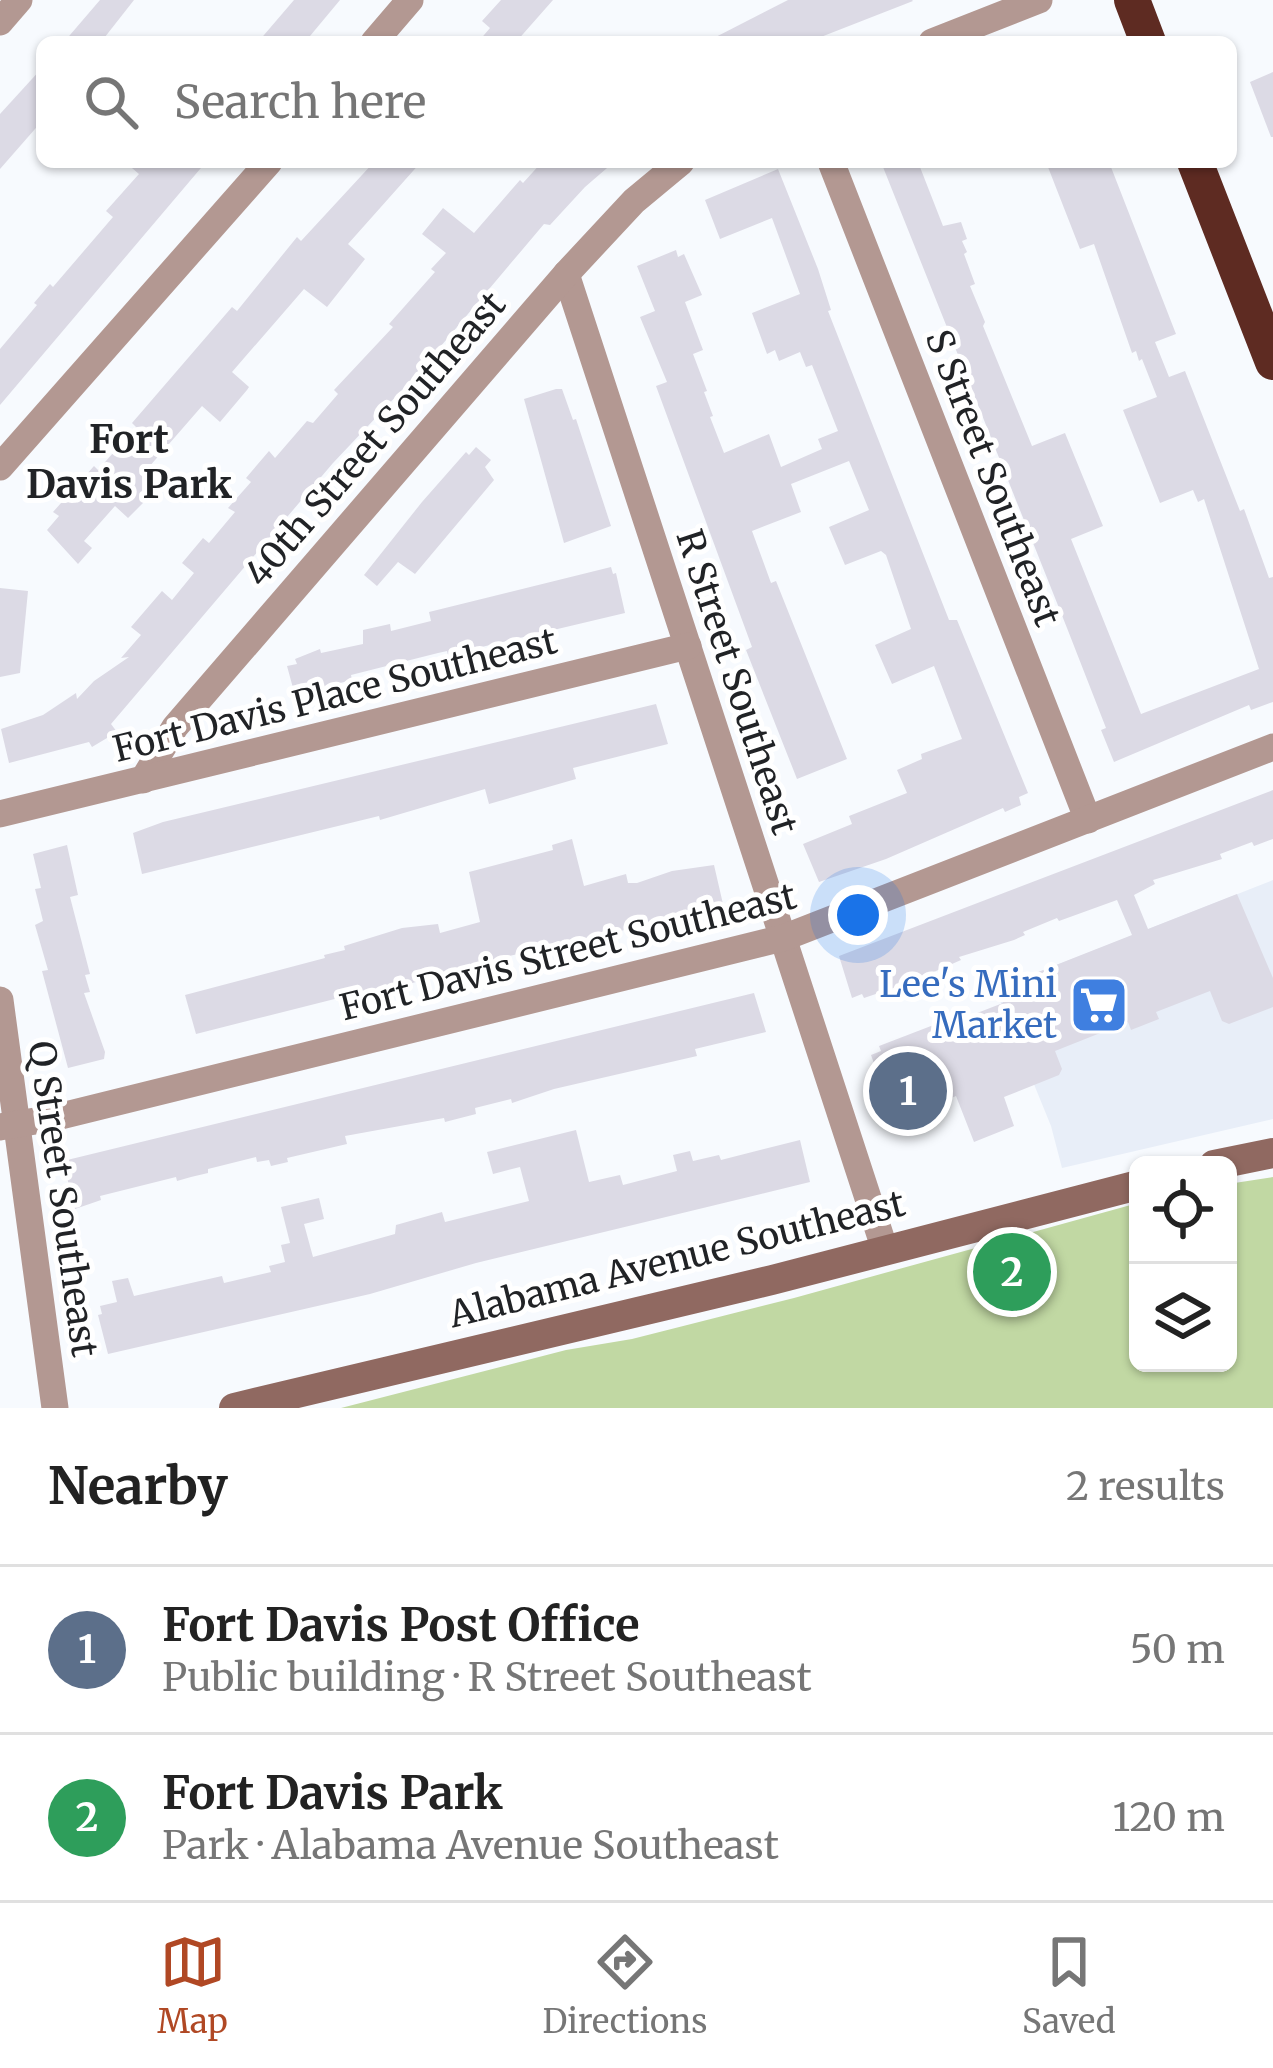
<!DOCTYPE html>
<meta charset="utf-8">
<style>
:root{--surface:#fff;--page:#f2f2f2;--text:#222;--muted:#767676;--line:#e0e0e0;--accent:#b04824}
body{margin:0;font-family:Merriweather,serif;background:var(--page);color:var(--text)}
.controls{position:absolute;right:36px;bottom:36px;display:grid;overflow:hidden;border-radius:18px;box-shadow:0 3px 9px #0004}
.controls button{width:108px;height:108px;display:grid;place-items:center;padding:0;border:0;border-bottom:3px solid var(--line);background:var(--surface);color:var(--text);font:60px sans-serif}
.you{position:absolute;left:858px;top:915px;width:42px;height:42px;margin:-30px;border:9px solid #fff;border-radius:50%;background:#1a73e8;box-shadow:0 0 0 18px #1a73e833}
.badge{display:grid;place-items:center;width:78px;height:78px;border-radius:50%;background:var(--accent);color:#fff;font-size:39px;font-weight:700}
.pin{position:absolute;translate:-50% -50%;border:6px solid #fff;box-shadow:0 3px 12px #0006}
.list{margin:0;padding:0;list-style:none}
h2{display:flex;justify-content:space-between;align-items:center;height:156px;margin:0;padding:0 48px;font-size:51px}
h2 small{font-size:39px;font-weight:400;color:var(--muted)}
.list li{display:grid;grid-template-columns:78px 1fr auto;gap:36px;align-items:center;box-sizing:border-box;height:168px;padding:0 48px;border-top:3px solid var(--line)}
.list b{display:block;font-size:45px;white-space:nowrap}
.list p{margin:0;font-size:39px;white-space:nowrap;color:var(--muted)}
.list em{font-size:39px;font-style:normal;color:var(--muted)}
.icon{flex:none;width:66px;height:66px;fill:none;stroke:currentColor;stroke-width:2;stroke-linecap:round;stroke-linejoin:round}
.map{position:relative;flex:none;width:1273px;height:1408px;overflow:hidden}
.search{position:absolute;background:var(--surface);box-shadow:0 3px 9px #0004;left:36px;right:36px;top:36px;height:132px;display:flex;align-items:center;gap:30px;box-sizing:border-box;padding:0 42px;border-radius:18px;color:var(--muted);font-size:45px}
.sheet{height:492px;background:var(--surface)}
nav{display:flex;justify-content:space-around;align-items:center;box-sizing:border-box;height:168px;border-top:3px solid var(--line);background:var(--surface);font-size:33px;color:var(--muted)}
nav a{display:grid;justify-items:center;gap:6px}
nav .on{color:var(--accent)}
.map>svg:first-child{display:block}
.built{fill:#e8eef8}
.green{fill:#c1d8a3}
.building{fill:#dcdae5}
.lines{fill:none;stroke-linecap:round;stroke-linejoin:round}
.street{stroke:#b39892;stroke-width:27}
.secondary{stroke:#906961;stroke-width:30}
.highway{stroke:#5e2b22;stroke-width:36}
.labels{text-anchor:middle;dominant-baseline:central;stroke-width:10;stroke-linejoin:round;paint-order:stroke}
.street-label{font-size:36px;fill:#212326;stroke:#fff}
.shop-label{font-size:36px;fill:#366cbe;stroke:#fff;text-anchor:end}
.neighbourhood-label{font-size:39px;font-weight:bold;fill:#212326;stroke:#fff}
</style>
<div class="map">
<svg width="1273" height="1408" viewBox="0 0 1273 1408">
<rect width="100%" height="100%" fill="#f7fafe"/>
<polygon class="built" points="1273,880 1273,1119 1062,1168 1051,1126 998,996 1001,987"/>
<polygon class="green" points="1273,1177 1273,1408 341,1408 566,1350 632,1339 794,1298 1138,1203 1138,1363 1228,1363 1228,1184"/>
<g class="building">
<polygon points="100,0 134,0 101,42 64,42"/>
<polygon points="294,0 340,0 305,42 258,42"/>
<polygon points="501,0 553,0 516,42 478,42 490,28 482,21"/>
<polygon points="788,0 912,0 913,1 808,42 706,42"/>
<polygon points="42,68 42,121 0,169 0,114"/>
<polygon points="1273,72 1273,137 1271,137 1250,82"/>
<polygon points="125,162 206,162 0,405 0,349 37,305 34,303 50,284 53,287 113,217 106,211 139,174"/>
<polygon points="374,162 421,162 348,244 365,259 327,307 304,289 232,372 249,387 247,390 220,422 202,406 142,475 158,488 128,518 115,506 84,541 92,548 78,564 47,530 59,516 53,512 94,466 98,470 136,427 132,423 232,307 237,311 297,237 301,241"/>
<polygon points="542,162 614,162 585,187 550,225 544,224 419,372 333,463 111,724 117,732 92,747 89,742 9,763 1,729 43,715 76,693 77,699 94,681 129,657 121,658 141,635 131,627 162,591 172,600 194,573 182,563 203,538 209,543 235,512 228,508 251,482 246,478 269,451 275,458 307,421 313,423 338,394 334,390 393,327 389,324 435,272 431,269 446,253 422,234 443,208 474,233 520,180 523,183"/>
<polygon points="881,162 918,162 943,226 961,222 967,239 962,241 967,252 964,254 975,284 970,286 985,322 983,326 1032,446 1065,433 1103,526 1071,539 1141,714 1259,669 1204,499 1198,502 1193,490 1160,503 1123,410 1157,397 1142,359 1139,361 1136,351 1132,353 1094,244 1080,249 1046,162 1109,162 1176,334 1155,342 1169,377 1185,371 1240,511 1244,509 1269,578 1273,577 1273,702 1251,710 1249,705 1114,762 1101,730 1106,728 1067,628"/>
<polygon points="778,169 818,269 831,310 828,311 949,620 957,620 1028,793 1019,797 1021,805 1005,812 1003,808 886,859 819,882 803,844 852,824 849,816 907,793 897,770 922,759 921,754 962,739 934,666 892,684 875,645 911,629 886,555 881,551 845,565 829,527 869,510 849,461 791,484 801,512 752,531 771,583 776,581 847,759 797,779 746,650 752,647 656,386 667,382 640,317 655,311 637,266 676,250 678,257 684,254 702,295 685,302 703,350 693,354 707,391 704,392 713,416 710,417 724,453 769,434 781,467 822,449 818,439 838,431 812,365 806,367 800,352 779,361 775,350 767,354 752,313 800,294 772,218 720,239 705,200"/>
<polygon points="556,389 562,389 573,420 576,419 611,526 564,543 524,399"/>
<polygon points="476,447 491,460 485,467 494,480 415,574 398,562 377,586 364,575 422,502 466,452 469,455"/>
<polygon points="611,567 613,574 616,573 625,613 448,655 447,651 438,653 351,675 352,680 320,688 304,691 302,686 293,688 287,666 297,664 295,659 320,649 321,653 363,644 363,630 390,624 391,631 431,621 429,612"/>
<polygon points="0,588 28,591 20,673 0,677"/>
<polygon points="656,704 668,744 573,768 576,779 489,804 485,789 380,820 379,816 142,874 133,833 163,822"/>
<polygon points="1273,790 1273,839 1254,846 1252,842 1220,854 1222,859 1153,880 1155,884 1134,895 1148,929 1237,894 1273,978 1273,1007 1229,1024 1222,1021 1210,991 1156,1012 1159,1019 1131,1030 1128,1022 1055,1051 1062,1069 1059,1075 1004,1097 1014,1126 974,1142 956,1096 895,1122 871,1055 881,1051 879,1046 957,1016 959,1020 1003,1003 999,993 1003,986 1132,935 1117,900 1059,921 1057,918 1023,932 1025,935 1014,940 959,957 961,960 911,982 864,998 862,994 852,998 839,956"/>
<polygon points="572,839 584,886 626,874 628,883 637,883 672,871 714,865 723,904 541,952 540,949 470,965 403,986 402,982 196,1034 185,995 325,958 324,955 345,950 344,946 402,928 438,924 440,933 480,922 469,872 553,850 552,845"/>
<polygon points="67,845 78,895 70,897 90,974 85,975 90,992 84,993 105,1052 104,1059 68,1068 42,971 48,970 35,925 43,921 35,889 41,888 33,854"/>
<polygon points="754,993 766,1032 695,1049 697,1056 554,1089 512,1103 511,1099 475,1108 476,1114 445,1122 444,1118 345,1136 347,1144 287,1158 288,1162 271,1166 269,1160 257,1162 256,1157 208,1169 208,1173 191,1177 177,1181 176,1177 100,1196 101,1200 75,1209 73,1202 63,1161"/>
<polygon points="576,1130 589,1182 620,1175 623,1185 677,1171 673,1155 690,1151 693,1161 719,1155 721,1160 800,1140 810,1182 476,1263 370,1294 108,1354 98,1315 102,1314 100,1306 117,1302 112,1281 128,1278 134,1296 222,1276 224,1283 271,1272 269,1266 285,1262 281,1245 290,1243 281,1207 319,1198 324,1219 304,1224 313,1257 395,1234 396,1225 442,1212 445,1222 529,1201 520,1167 493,1174 487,1152"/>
</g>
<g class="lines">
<g class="street">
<polyline points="0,22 19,0"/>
<polyline points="374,42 410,0"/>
<polyline points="932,42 1039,0"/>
<polyline points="831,162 1088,820"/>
<polyline points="566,274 885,1250"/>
<polyline points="0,467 269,162"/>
<polyline points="143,780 175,727 566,274 634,201 681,162"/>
<polyline points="0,814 688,646"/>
<polyline points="0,1000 55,1408"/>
<polyline points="0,1127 53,1118 783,938 1273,747"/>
</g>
<g class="secondary">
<polyline points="1214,1165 1273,1153"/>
<polyline points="234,1408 772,1280 1138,1185"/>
</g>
<g class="highway">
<polyline points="1132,0 1148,42"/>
<polyline points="1195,162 1273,362"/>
</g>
</g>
<defs>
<g id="supermarket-square" transform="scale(3)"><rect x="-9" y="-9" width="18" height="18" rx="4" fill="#3f7fe0" stroke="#fff"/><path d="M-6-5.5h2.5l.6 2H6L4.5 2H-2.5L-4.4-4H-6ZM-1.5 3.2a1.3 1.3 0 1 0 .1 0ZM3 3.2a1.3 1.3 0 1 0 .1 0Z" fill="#fff"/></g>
</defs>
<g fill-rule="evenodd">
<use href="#supermarket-square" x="1099" y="1005"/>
</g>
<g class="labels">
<g class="street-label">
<text transform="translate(375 439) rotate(-49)">40th Street Southeast</text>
<text transform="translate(993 478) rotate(69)">S Street Southeast</text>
<text transform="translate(737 682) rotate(72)">R Street Southeast</text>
<text transform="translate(335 695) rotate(-14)">Fort Davis Place Southeast</text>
<text transform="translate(568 952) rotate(-14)">Fort Davis Street Southeast</text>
<text transform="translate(63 1199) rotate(82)">Q Street Southeast</text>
<text transform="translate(677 1259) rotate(-14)">Alabama Avenue Southeast</text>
</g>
<g class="shop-label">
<text x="1057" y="984">Lee's Mini<tspan x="1057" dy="41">Market</tspan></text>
</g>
<g class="neighbourhood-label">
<text x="129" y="439">Fort<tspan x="129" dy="45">Davis Park</tspan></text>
</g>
</g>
</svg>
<div class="controls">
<button><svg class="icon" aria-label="locate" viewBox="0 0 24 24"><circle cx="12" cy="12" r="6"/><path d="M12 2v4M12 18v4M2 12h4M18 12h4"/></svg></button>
<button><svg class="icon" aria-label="layers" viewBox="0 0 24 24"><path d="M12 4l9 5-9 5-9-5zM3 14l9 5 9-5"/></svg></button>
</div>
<div class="you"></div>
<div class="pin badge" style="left:908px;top:1091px;background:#5c6f8a">1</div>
<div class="pin badge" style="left:1012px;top:1272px;background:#2e9e5b">2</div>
<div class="search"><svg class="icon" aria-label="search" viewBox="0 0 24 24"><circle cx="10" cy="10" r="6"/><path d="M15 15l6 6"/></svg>Search here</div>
</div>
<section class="sheet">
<h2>Nearby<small>2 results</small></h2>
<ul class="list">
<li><span class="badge" style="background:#5c6f8a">1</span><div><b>Fort Davis Post Office</b><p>Public building · R Street Southeast</p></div><em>50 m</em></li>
<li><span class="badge" style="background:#2e9e5b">2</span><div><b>Fort Davis Park</b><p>Park · Alabama Avenue Southeast</p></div><em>120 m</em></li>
</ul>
</section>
<nav>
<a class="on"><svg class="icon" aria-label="map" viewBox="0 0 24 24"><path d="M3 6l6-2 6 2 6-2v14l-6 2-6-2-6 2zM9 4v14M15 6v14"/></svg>Map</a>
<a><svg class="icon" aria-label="directions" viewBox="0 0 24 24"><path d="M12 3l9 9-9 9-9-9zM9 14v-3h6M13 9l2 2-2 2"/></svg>Directions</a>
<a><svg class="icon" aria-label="saved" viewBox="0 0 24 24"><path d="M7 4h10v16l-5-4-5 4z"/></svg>Saved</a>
</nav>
